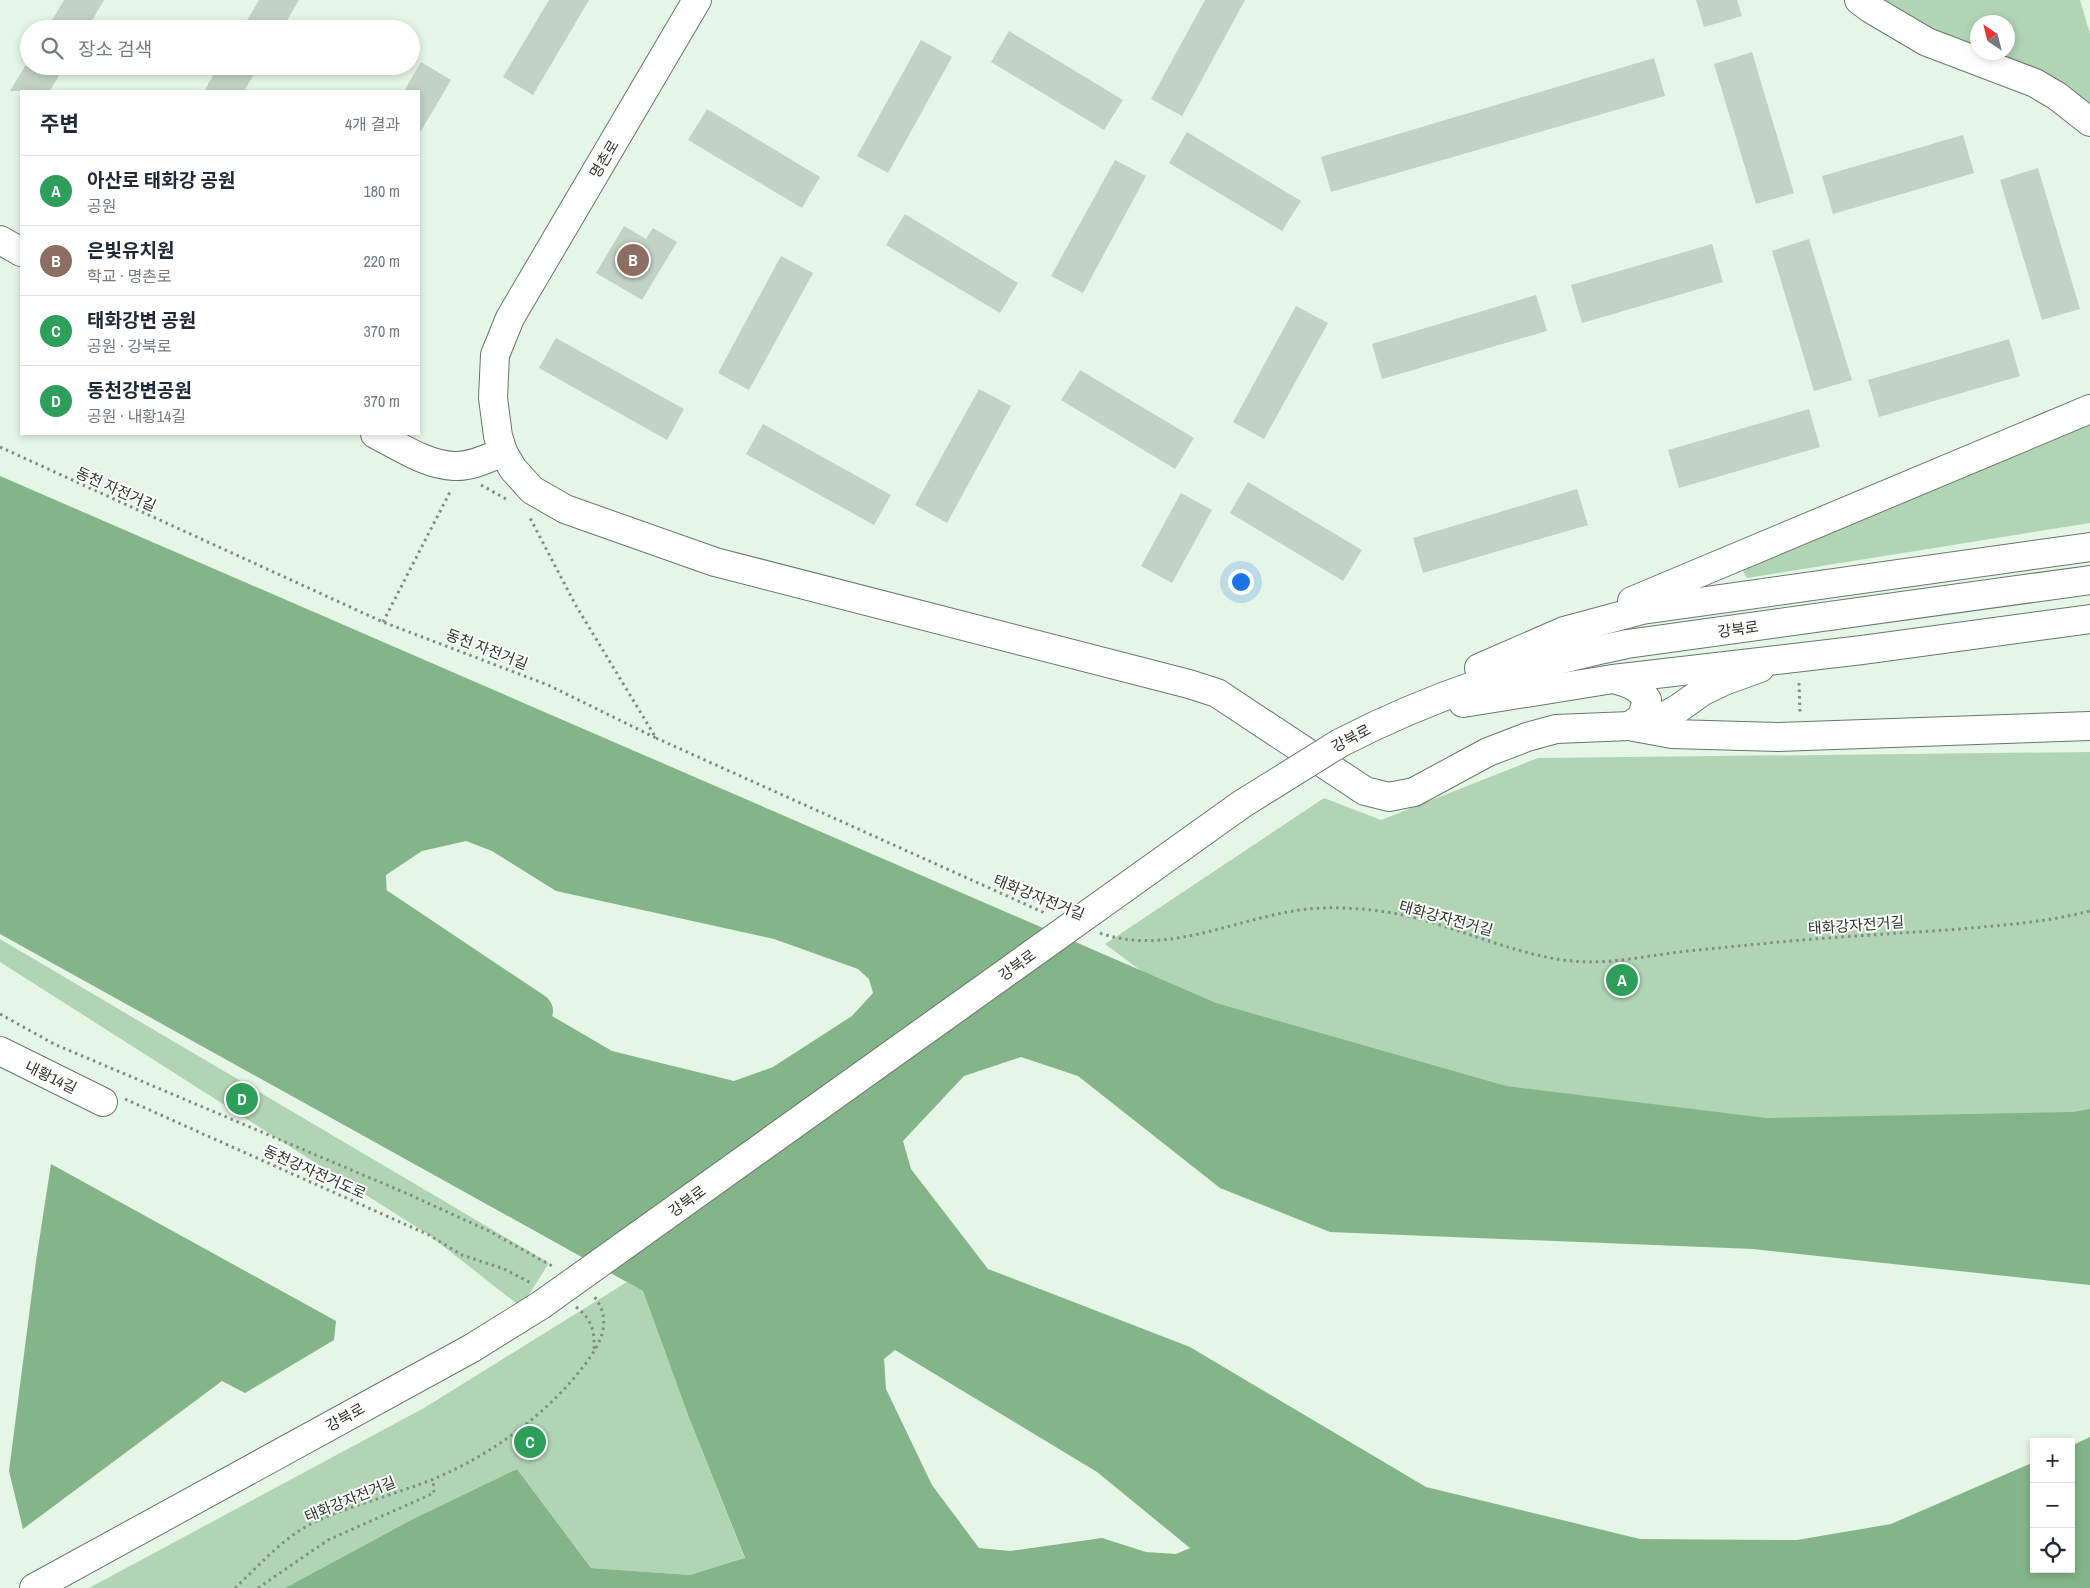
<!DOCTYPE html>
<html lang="ko">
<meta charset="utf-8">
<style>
:root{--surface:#fff;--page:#f2f2f3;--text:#1f2937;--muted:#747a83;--line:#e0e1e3;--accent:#db2777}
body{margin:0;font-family:"Archivo Narrow","Noto Sans KR",sans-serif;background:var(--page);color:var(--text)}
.controls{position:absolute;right:15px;bottom:15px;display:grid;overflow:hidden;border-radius:0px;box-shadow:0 2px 8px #0003}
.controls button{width:45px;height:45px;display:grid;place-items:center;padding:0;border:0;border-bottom:1px solid var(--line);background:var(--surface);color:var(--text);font:25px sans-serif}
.compass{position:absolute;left:1970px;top:15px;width:45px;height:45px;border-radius:50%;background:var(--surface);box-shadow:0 2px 8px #0003;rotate:325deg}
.you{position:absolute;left:1240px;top:581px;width:18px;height:18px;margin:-12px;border:4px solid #fff;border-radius:50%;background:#1a73e8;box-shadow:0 0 0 8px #1a73e833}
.badge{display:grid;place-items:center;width:32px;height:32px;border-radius:50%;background:var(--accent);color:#fff;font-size:16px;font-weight:700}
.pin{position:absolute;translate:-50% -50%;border:2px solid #fff;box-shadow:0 1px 5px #0006}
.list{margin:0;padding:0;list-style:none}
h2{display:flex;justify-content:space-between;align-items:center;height:65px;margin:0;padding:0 20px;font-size:21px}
h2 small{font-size:16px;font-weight:400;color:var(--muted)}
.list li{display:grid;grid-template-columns:32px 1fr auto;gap:15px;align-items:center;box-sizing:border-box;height:70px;padding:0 20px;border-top:1px solid var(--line)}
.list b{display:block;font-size:19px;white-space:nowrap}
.list p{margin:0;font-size:16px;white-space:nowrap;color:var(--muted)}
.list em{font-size:16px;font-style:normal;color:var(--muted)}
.icon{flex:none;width:28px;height:28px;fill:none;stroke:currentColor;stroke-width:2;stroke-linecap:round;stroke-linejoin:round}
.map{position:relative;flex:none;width:2090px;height:1588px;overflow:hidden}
.search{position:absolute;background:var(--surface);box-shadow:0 2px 8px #0003;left:20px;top:20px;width:400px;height:55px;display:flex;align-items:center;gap:12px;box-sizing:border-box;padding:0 18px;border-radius:28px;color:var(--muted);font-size:19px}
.panel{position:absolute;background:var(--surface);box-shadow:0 2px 8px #0003;left:20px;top:90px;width:400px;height:345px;border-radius:0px}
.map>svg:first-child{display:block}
.green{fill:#b1d5b4}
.water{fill:#83b588;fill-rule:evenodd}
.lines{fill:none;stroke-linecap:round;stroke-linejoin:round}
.river{stroke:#83b588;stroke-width:36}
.building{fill:#c2d2c4}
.minor-casing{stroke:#69776a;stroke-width:30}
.major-casing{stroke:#69776a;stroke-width:30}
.path{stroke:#828d82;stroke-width:3;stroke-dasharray:2.5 4;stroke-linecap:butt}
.minor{stroke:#fff;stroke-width:28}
.major{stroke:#fff;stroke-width:28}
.major-bridge-casing{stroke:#69776a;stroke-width:30;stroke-linecap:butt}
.major-bridge{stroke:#fff;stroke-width:28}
.labels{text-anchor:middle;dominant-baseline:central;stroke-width:4;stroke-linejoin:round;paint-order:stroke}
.street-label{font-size:15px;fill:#2f352f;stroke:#fcfffc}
</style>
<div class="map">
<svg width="2090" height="1588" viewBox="0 0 2090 1588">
<rect width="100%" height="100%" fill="#e5f6e7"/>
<g class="green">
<path d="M 1882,0 L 2080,0 L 2090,34 L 2090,108 C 2057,79 2033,67 1992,53 L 2008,52 L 2008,22 L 1978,22 L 1977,48 C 1943,37 1913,20 1882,0 Z"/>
<polygon points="2090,425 2090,523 1747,578 1740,566"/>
<polygon points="2090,752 2090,1124 1886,1146 1535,1108 1203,1017 1105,944 1324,798 1381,820 1538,758"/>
<polygon points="0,939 549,1263 521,1307 429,1235 0,962"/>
<polygon points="627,1282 643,1291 688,1415 745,1559 690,1575 591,1568 517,1469 411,1520 285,1588 89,1588 424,1408"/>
</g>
<g class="water">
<path d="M 0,476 L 1216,1003 L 1506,1086 L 1766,1118 L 2073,1112 L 2090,1109 L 2090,1285 L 1753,1249 L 1330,1232 L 1220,1188 L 1078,1076 L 1021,1057 L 964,1076 L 903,1141 L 911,1169 L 988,1269 L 1190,1347 L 1426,1487 L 1640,1539 L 1797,1540 L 1891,1524 L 2034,1462 L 2034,1569 L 2071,1569 L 2071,1446 L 2090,1437 L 2090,1588 L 285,1588 L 411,1520 L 517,1469 L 591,1568 L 690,1575 L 745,1558 L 688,1415 L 643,1291 L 0,934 ZM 466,841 L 492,851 L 556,891 L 774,939 L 858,969 L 869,979 L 873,993 L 852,1016 L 773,1067 L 734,1081 L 612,1051 L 540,1009 L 504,984 L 463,980 L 408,945 L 387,904 L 386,875 L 422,851 ZM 895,1350 L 1097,1472 L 1190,1548 L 1176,1554 L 1146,1552 L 1102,1538 L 1010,1551 L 979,1548 L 932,1485 L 886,1389 L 884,1359 Z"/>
<polygon points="51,1164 336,1321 334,1340 245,1393 222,1381 23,1529 9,1471 36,1261"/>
</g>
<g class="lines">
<polyline class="river" points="351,888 535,1011"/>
</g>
<g class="building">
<polygon points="64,0 104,0 87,29 47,29"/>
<polygon points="259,0 299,0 282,29 242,29"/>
<polygon points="549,0 589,0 533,95 503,77"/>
<polygon points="1205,0 1245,0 1182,116 1151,99"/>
<polygon points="1696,0 1737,0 1742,16 1704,27"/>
<polygon points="1009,31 1123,100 1104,130 991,62"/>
<polygon points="921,40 952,57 888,173 857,156"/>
<polygon points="1752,52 1794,193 1756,204 1714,64"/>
<polygon points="1654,58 1665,96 1331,192 1321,157"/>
<polygon points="421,62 451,80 419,134 419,91 404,91"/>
<polygon points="25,66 64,66 50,91 10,91"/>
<polygon points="219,66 259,66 244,91 204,91"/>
<polygon points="707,109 820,177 802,208 688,140"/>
<polygon points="1187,132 1301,201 1282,231 1169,163"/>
<polygon points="1963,135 1974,173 1833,214 1822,176"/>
<polygon points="1115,160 1146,176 1083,293 1051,276"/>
<polygon points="2038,168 2080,309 2042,320 2000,180"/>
<polygon points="905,214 1018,283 1000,313 886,245"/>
<polygon points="624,226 646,239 653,228 677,242 642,300 596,273"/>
<polygon points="1809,239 1852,380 1814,391 1772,251"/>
<polygon points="1712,244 1723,282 1582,323 1571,285"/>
<polygon points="781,256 813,273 749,390 718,373"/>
<polygon points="1536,295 1547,331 1382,379 1372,344"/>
<polygon points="1296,306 1328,323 1264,439 1233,422"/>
<polygon points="556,338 684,409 667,440 539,368"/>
<polygon points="2009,339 2020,376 1879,417 1868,380"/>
<polygon points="1080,370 1194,438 1175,469 1061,400"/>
<polygon points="979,389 1011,406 947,523 915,505"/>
<polygon points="1809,409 1820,447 1679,488 1668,450"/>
<polygon points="763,424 891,495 874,525 746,454"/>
<polygon points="1248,482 1362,550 1343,581 1230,513"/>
<polygon points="1577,489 1588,525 1423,573 1413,538"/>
<polygon points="1181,493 1212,510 1172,583 1141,566"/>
</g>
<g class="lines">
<g class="minor-casing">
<g id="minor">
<polyline points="697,0 510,318 495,355 493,398 498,436 503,452 513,469 532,490 565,509 715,562 1189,684 1217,693 1365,791 1389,797 1414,792 1488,752 1527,737 1556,729 1630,726 1658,720 1679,708 1703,691 1724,681 1760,668"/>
<polyline points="0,240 21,252"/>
<path d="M 375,434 C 399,446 426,465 454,466 C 470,467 489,458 503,452"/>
<path d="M 1613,679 C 1628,683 1639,686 1647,700 L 1642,717 L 1630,726"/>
<polyline points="1634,727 1672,734 1778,737 2090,726"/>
<polyline points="0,1051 103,1102"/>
</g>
</g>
<g class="major-casing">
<g id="major">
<polyline points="1859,0 1871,9 1927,42 2035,83 2057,96 2090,122"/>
<polyline points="1632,601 2090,409"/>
<polyline points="1479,668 1564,631 1642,610 2090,547"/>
<polyline points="1463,703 1613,679 1862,650 2090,619"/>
<path d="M 1340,743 C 1433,695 1525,665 1627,644 L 2090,580"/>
<polyline points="34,1588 472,1348 541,1305"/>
</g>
</g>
<g class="path">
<polyline points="0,447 383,622 548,685 656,738 575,604 529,516"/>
<polyline points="481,485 506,499"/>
<polyline points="383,622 451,490"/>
<polyline points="1799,683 1800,712"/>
<polyline points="656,738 1047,914"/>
<path d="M 1100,933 C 1174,959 1248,910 1323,908 C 1355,907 1392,911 1423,920 C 1470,933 1515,953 1563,960 C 1597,965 1630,959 1664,954 C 1695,950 1727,947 1759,944 C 1826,937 1893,934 1960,929 C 2004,925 2048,922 2090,911"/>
<polyline points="0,1014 54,1044 408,1194 489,1231 554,1267"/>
<polyline points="125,1099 429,1235 462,1255 504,1269 531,1283"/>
<path d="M 576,1307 C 592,1319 595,1332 594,1351"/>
<path d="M 235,1588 C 260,1565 285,1535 317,1521 C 353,1505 393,1495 431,1480 C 490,1456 548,1414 586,1363 C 602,1341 613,1320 593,1295"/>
<polyline points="258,1588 328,1540 434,1493 433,1479"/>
</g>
<use href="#minor" class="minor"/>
<use href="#major" class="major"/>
<g class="major-bridge-casing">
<polyline id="major-bridge" points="541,1305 1242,804 1340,743"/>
</g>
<use href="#major-bridge" class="major-bridge"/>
</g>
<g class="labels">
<g class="street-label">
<text transform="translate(604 159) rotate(-59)">명촌로</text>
<text transform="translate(116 489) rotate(24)">동천 자전거길</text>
<text transform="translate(1738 629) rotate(-8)">강북로</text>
<text transform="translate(487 649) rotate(21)">동천 자전거길</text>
<text transform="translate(1351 738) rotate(-28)">강북로</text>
<text transform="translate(1039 897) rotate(22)">태화강자전거길</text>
<text transform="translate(1446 918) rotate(15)">태화강자전거길</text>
<text transform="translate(1856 925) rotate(-4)">태화강자전거길</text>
<text transform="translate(1017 965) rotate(-36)">강북로</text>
<text transform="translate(51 1077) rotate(26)">내황14길</text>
<text transform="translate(315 1172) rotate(24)">동천강자전거도로</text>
<text transform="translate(687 1201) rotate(-36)">강북로</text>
<text transform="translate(345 1417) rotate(-29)">강북로</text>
<text transform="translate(350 1499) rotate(-22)">태화강자전거길</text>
</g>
</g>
</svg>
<div class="controls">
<button>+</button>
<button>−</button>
<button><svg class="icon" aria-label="locate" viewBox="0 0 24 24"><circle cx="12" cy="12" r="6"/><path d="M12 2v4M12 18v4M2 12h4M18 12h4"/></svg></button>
</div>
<svg class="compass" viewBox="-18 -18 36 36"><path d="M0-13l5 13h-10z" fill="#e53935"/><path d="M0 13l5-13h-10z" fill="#747a83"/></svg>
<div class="you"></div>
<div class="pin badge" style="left:1622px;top:980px;background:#2e9e5b">A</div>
<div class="pin badge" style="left:633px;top:260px;background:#8d6e63">B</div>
<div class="pin badge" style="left:530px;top:1442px;background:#2e9e5b">C</div>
<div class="pin badge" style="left:242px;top:1099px;background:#2e9e5b">D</div>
<div class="search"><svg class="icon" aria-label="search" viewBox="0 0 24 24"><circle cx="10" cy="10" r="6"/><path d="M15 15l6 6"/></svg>장소 검색</div>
<section class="panel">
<h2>주변<small>4개 결과</small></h2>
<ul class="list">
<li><span class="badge" style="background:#2e9e5b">A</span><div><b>아산로 태화강 공원</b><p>공원</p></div><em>180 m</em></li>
<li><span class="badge" style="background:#8d6e63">B</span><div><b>은빛유치원</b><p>학교 · 명촌로</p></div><em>220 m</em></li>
<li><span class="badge" style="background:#2e9e5b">C</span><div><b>태화강변 공원</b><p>공원 · 강북로</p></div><em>370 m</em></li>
<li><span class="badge" style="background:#2e9e5b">D</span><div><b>동천강변공원</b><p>공원 · 내황14길</p></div><em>370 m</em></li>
</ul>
</section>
</div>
